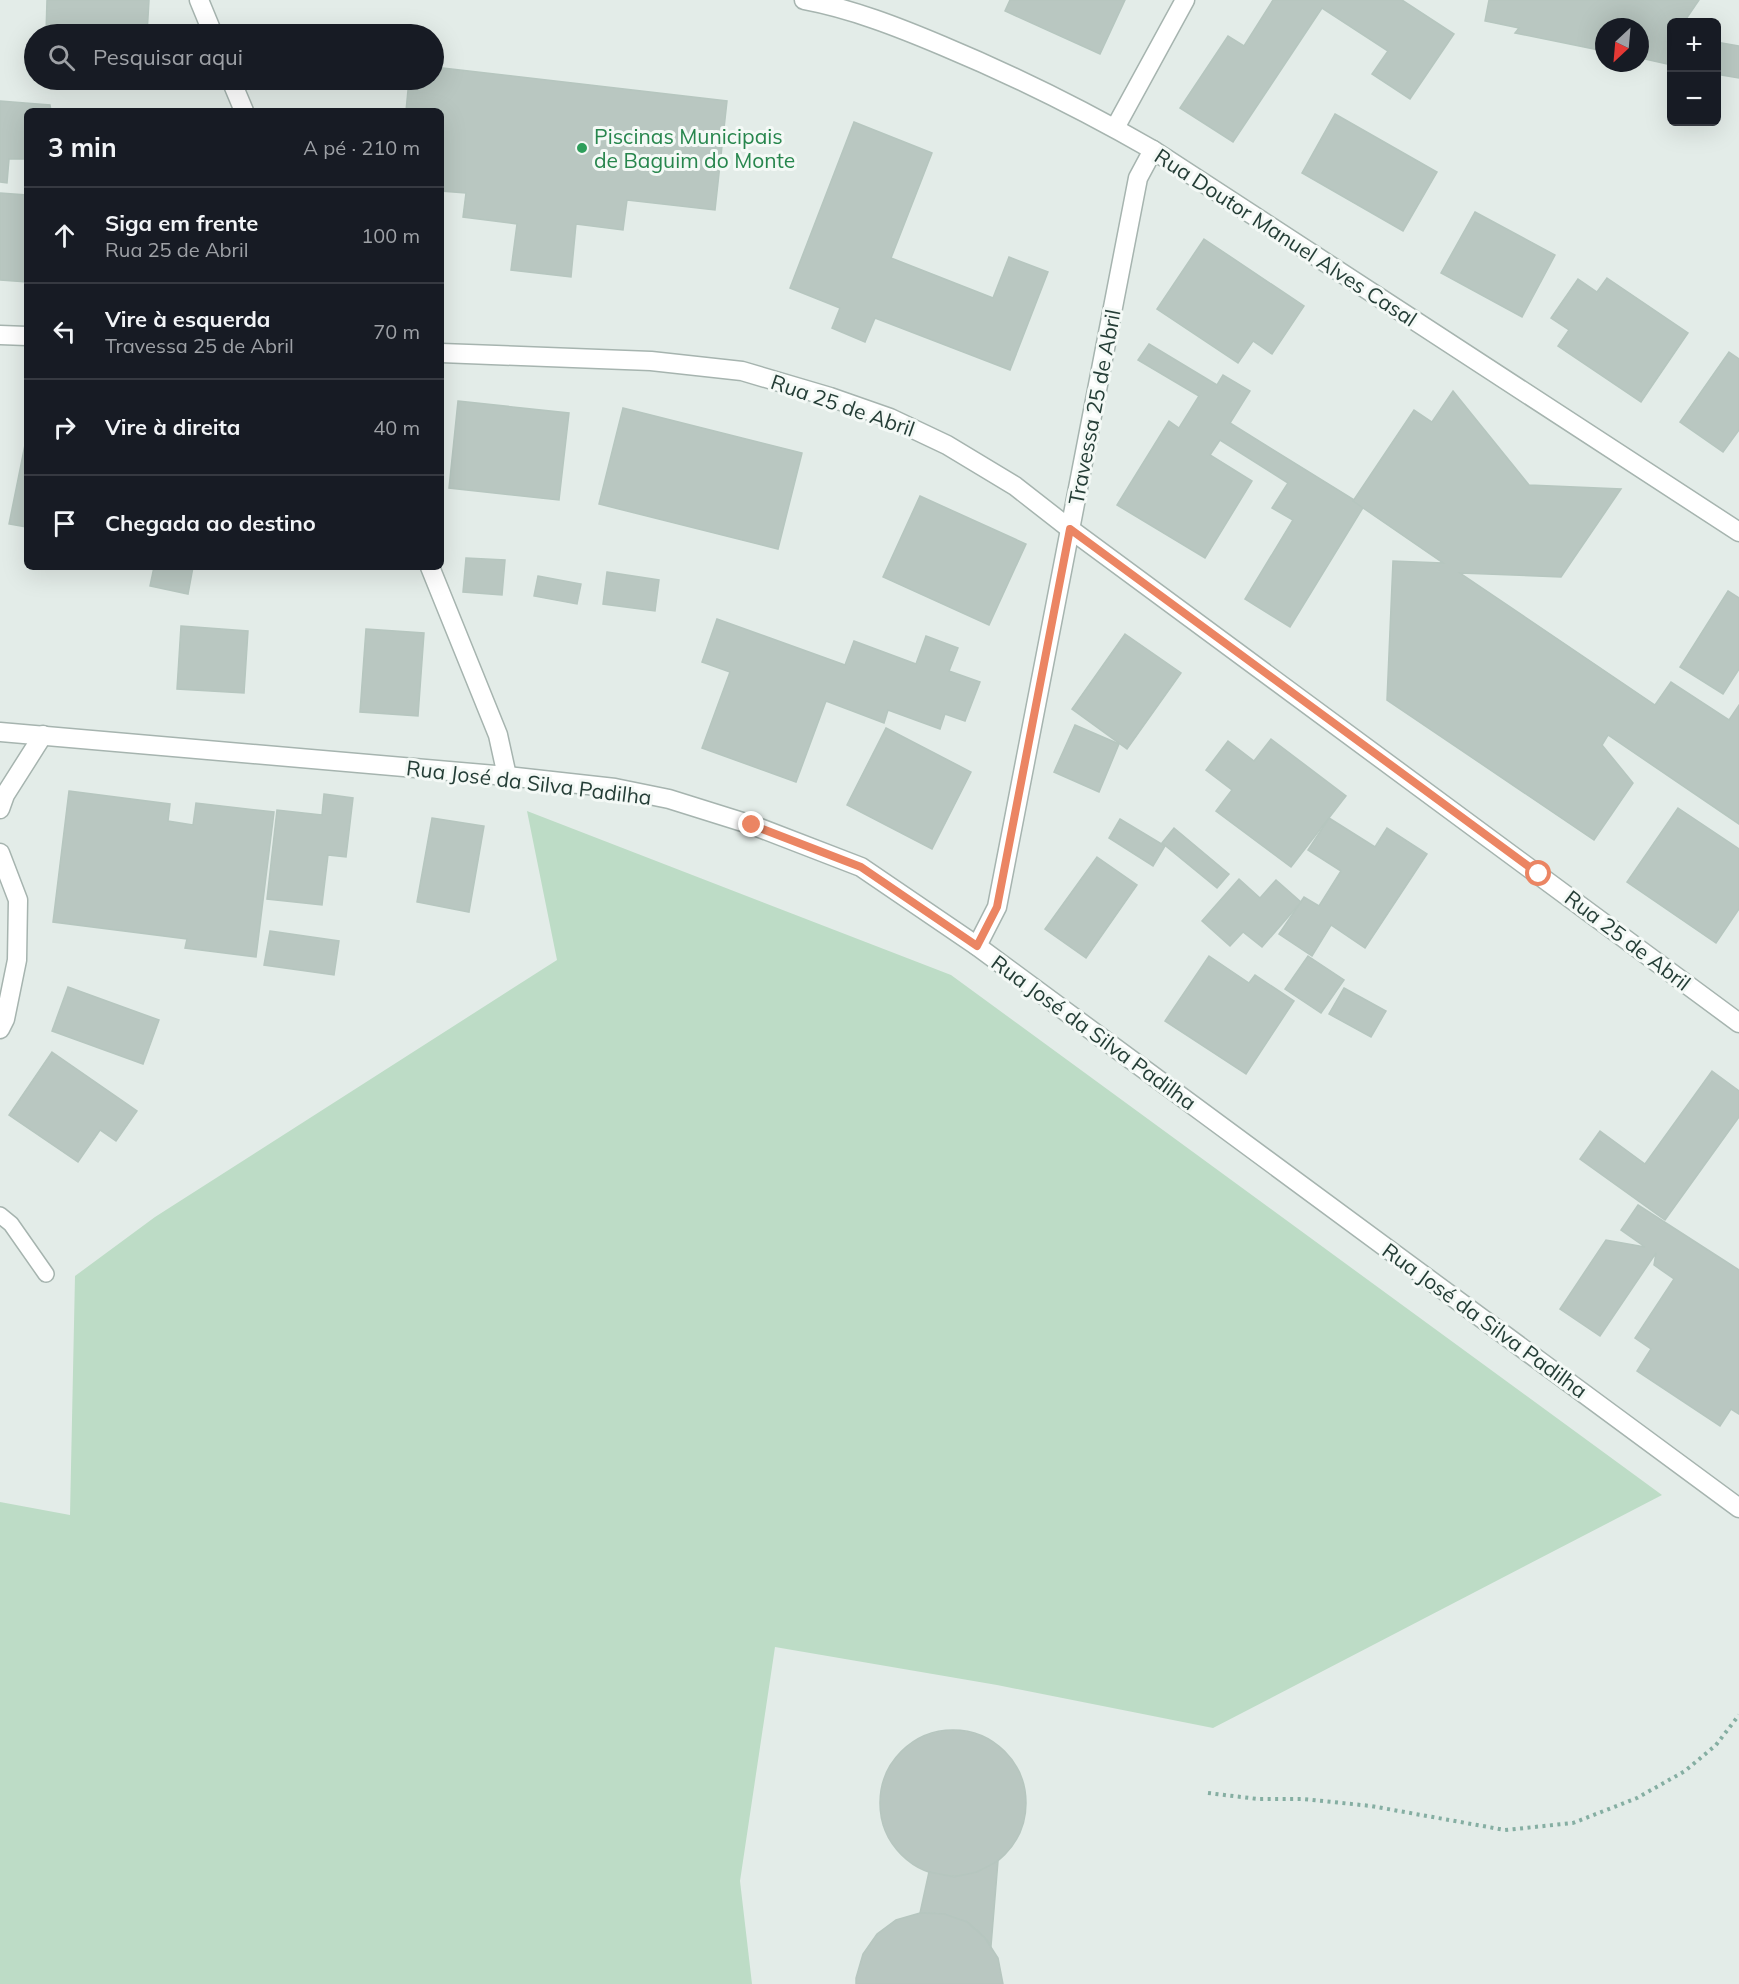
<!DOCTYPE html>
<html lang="pt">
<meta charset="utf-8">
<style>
:root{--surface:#171b24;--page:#242831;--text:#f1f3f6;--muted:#9ea1a6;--line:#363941}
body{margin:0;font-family:Mulish,sans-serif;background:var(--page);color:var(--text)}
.controls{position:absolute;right:18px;top:18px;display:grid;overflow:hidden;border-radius:9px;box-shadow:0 6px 24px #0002}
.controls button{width:54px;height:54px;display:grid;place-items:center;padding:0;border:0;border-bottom:2px solid var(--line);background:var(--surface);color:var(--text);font:30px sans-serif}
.compass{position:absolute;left:1595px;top:18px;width:54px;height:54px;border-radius:50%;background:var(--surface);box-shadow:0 6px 24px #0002;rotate:206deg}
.stop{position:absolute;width:18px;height:18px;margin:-14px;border:4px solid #eb8563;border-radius:50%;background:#fff}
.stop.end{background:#eb8563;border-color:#fff;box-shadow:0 2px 6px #0008}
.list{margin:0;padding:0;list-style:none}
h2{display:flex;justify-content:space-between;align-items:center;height:78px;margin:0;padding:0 24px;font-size:26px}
h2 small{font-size:20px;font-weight:400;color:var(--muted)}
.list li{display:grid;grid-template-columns:39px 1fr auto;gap:18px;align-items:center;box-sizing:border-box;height:96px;padding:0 24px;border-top:2px solid var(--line)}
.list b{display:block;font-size:22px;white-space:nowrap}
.list p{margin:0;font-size:20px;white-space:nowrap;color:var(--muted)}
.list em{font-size:20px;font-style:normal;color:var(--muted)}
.icon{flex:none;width:33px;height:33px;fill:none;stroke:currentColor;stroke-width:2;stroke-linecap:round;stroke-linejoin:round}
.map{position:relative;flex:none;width:1739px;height:1984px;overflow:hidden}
.search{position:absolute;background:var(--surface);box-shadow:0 6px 24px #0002;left:24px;top:24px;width:420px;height:66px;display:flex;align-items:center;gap:15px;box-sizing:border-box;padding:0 21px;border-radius:33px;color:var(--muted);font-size:22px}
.panel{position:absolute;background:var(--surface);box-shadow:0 6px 24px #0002;left:24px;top:108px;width:420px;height:462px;border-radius:9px}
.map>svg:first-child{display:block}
.green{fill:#bddcc6}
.building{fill:#b9c7c1;stroke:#b6c6bf;stroke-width:1.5}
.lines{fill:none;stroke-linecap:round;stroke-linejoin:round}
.service-casing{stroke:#a6b4af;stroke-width:18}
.minor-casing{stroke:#a6b4af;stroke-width:21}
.tertiary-casing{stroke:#a6b4af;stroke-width:21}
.path{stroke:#85aea2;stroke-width:4;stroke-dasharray:3 4.5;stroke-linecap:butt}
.service{stroke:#fff;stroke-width:15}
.minor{stroke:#fff;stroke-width:18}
.tertiary{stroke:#fff;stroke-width:18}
.route{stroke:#eb8563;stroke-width:8}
.leisure-dot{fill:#2e9e5b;stroke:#f4f9f6;stroke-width:2}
.labels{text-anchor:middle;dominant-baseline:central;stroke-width:6;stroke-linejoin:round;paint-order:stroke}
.leisure-label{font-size:21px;fill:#27864d;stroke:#f4f9f6;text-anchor:start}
.street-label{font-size:21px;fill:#243d36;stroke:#f4f9f6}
</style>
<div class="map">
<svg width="1739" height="1984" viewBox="0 0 1739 1984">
<rect width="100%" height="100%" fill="#e3ece8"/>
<polygon class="green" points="527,811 951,975 1662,1495 1213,1728 997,1685 775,1647 740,1881 752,1984 0,1984 0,1502 70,1515 75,1276 155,1217 557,960"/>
<g class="building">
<polygon points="47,0 149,0 147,34 46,34"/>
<polygon points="1010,0 1125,0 1100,54 1005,11"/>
<polygon points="1273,0 1402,0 1454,34 1410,99 1372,74 1388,51 1322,8 1233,142 1180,108 1228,36 1244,46"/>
<polygon points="1489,0 1699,0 1684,22 1672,22 1672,65 1640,58 1640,27 1604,27 1604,51 1515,33 1519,28 1485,21"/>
<polygon points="1716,42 1739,46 1739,78 1716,74"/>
<polygon points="434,67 727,101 715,210 627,200 623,230 576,224 571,277 511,270 517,224 463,217 466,193 441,191 441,111 406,111 409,80 434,80"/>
<polygon points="0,101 50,105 51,111 27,111 27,159 9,159 7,183 0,182"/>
<polygon points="1335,114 1437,172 1403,231 1302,173"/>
<polygon points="854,122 932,153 891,258 993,298 1009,257 1048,272 1010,370 875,318 865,342 832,328 840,308 790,288"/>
<polygon points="0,193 27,195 27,282 0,280"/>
<polygon points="1475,212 1555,255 1522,317 1441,273"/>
<polygon points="1204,239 1304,306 1272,354 1253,341 1238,363 1157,309"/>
<polygon points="1607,278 1688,333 1641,402 1558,346 1569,330 1551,318 1578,279 1597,292"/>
<polygon points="1149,344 1217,385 1223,375 1250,391 1230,423 1364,506 1290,627 1245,599 1293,520 1272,508 1288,483 1220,440 1210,455 1252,481 1205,558 1117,505 1169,421 1179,428 1199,396 1138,360"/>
<polygon points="1729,352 1739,359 1739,430 1723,452 1680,422"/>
<polygon points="1453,391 1529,485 1621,489 1561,577 1460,573 1655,705 1671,682 1729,720 1739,705 1739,824 1608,735 1602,745 1633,783 1594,840 1387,700 1393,561 1443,563 1353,501 1414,410 1432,422"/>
<polygon points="458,401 569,413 559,500 449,488"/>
<polygon points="623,408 802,453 778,549 599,504"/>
<polygon points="27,435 27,527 9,524"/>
<polygon points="920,496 1026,544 989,625 883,577"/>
<polygon points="466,558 505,560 502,595 463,592"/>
<polygon points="154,567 193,567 188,594 150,586"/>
<polygon points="607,572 659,580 655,611 603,604"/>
<polygon points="538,576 581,584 577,604 534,596"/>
<polygon points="1728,591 1739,598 1739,669 1723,694 1680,667"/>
<polygon points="717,619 845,665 854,641 916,664 926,636 958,648 949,671 980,682 965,721 945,714 940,729 888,710 884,723 826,701 796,782 702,748 730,672 702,662"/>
<polygon points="181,626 248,631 244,693 177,689"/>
<polygon points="366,629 424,633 418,716 360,712"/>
<polygon points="1125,634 1181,673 1127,749 1072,709"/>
<polygon points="1075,725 1119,744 1099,792 1054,772"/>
<polygon points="886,728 971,772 932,849 847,805"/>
<polygon points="1271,739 1346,796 1291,867 1216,811 1232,790 1206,770 1228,741 1254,761"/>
<polygon points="69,791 170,804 168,821 193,825 196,803 274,812 256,957 185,948 187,939 53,922"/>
<polygon points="324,794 353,798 346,857 328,855 322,905 267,899 277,810 322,815"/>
<polygon points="1678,808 1739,849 1739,909 1716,943 1627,882"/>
<polygon points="432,818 484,826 469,912 417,902"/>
<polygon points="1329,818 1375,847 1387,828 1427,854 1365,948 1331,925 1312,956 1279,934 1304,897 1319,906 1341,871 1308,850"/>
<polygon points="1120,819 1165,846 1153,866 1109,838"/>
<polygon points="1174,828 1229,874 1217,888 1162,843"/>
<polygon points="1097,857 1137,885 1086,958 1045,929"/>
<polygon points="1239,879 1260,898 1276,880 1301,902 1262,947 1243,932 1230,946 1202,921"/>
<polygon points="270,931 339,941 334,975 264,965"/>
<polygon points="1209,956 1249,983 1255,975 1294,1001 1246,1074 1165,1021"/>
<polygon points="1308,956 1344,980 1321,1013 1285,989"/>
<polygon points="68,987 159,1020 143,1064 52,1031"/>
<polygon points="1344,988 1386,1011 1371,1037 1329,1014"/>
<polygon points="52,1052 137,1111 116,1141 100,1130 78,1162 9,1115"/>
<polygon points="1712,1071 1739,1091 1739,1117 1665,1220 1580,1159 1600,1131 1645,1164"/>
<polygon points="1638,1205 1739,1270 1739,1414 1731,1409 1720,1426 1637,1371 1651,1349 1635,1338 1674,1279 1654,1265 1656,1253 1600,1336 1560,1309 1606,1240 1645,1247 1621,1230"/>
<circle cx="953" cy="1803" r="73"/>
<polygon points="998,1861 991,1946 985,1938 967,1922 944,1914 920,1913 929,1872 954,1877 977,1872"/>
<polygon points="920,1913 944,1914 967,1922 985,1938 998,1958 1003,1984 856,1984 856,1978 863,1954 877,1934 896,1920"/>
</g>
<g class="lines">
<g class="service-casing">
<polyline id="service" points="0,1215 11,1224 46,1274"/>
</g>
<g class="minor-casing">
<g id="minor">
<polyline points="199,0 213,34"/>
<polyline points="231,80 244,111"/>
<polyline points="1115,128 1185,0"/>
<polyline points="0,335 27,336"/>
<polyline points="441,353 651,361 742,371 830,397 890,418 947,445 1015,486 1070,529 1739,1023"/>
<polyline points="430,567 498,735 507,776"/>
<polyline points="0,732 507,776 615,788 669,799 752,825 861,867 977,946 1739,1508"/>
<polyline points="0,809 5,795 43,735"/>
<polyline points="0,853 18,900 17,960 5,1019 0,1029"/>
<polyline points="977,946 997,907 1138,178 1153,150"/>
</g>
</g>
<g class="tertiary-casing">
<path id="tertiary" d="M 804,0 C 852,9 898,27 943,46 C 1015,76 1085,111 1153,150 L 1739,532"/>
</g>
<polyline class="path" points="1208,1793 1258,1799 1303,1799 1371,1806 1505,1830 1573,1823 1637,1798 1685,1771 1716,1745 1739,1715"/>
<use href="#service" class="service"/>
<use href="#minor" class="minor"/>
<use href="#tertiary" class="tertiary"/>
</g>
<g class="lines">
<polyline class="route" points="752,825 861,867 977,946 997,907 1070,529 1539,874"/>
</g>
<circle class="leisure-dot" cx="582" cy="148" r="6"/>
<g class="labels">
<g class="leisure-label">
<text x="594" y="136">Piscinas Municipais<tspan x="594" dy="24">de Baguim do Monte</tspan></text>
</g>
<g class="street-label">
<text transform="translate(1286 237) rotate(33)">Rua Doutor Manuel Alves Casal</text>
<text transform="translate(843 405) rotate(19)">Rua 25 de Abril</text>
<text transform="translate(1094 407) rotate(-79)">Travessa 25 de Abril</text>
<text transform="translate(529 782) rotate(7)">Rua José da Silva Padilha</text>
<text transform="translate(1628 940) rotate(37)">Rua 25 de Abril</text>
<text transform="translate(1094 1032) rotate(36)">Rua José da Silva Padilha</text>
<text transform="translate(1485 1320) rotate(36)">Rua José da Silva Padilha</text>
</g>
</g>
</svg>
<div class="controls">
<button>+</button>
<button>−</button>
</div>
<svg class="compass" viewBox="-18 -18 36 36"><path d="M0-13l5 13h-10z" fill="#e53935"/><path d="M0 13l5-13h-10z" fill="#9ea1a6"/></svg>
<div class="stop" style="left:1539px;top:874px"></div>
<div class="stop end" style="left:752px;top:825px"></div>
<div class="search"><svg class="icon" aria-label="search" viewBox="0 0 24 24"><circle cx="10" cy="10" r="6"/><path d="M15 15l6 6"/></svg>Pesquisar aqui</div>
<section class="panel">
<h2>3 min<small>A pé · 210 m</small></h2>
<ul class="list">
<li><svg class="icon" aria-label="ahead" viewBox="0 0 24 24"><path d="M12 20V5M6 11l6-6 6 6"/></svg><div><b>Siga em frente</b><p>Rua 25 de Abril</p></div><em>100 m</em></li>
<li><svg class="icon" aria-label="left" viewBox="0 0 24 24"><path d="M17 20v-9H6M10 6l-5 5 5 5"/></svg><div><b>Vire à esquerda</b><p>Travessa 25 de Abril</p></div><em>70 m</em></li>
<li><svg class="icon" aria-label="right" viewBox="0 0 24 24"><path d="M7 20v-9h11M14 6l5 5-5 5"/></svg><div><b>Vire à direita</b></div><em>40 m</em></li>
<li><svg class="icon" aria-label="arrive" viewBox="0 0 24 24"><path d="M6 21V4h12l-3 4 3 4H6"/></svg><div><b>Chegada ao destino</b></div></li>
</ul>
</section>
</div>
